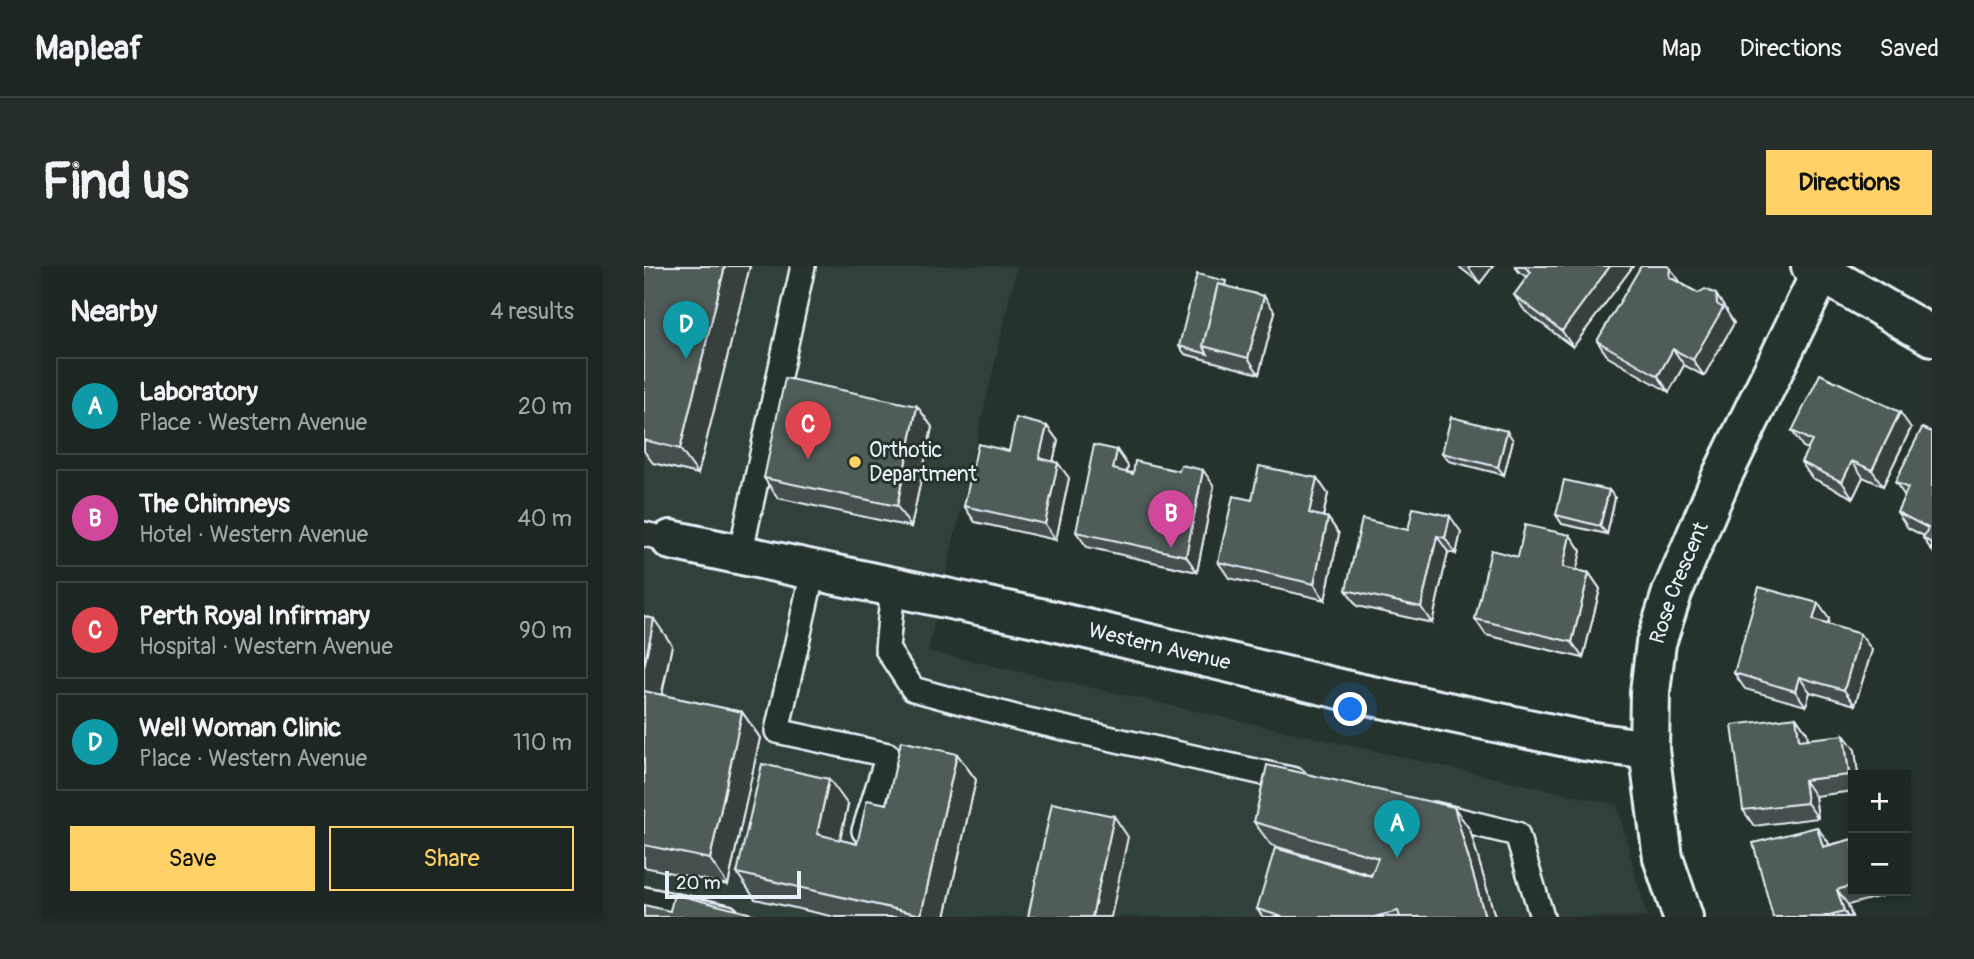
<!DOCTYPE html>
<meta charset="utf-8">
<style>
:root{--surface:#1c2622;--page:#252e2a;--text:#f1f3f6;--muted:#a0a5a5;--line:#3a4340;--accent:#ffd166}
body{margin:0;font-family:Pangolin,sans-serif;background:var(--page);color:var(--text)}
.controls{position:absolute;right:21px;bottom:21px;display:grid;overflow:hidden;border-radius:0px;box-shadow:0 4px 10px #0003}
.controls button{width:63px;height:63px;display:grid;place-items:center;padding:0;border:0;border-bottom:2px solid var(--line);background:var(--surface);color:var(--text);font:35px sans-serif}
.scale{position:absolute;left:21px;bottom:18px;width:136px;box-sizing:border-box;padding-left:7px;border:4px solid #e8f1f8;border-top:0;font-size:19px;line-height:24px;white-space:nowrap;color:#e8f1f8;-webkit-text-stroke:5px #26332d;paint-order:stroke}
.you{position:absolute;left:707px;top:444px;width:24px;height:24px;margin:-18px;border:5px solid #fff;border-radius:50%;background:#1a73e8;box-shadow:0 0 0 10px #1a73e833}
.badge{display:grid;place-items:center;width:46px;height:46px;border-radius:50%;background:var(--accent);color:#fff;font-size:23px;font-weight:700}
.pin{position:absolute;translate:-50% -58px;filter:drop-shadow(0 2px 4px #0008)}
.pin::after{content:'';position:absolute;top:37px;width:24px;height:21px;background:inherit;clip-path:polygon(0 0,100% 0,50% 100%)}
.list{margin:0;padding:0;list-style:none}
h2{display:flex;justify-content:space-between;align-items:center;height:91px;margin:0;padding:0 28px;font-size:30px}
h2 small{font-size:23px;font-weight:400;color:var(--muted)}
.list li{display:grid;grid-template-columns:46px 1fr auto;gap:21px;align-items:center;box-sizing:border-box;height:98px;margin:0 14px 14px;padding:0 14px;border:2px solid var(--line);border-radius:0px}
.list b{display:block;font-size:26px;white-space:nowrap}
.list p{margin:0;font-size:23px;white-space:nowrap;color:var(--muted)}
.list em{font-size:23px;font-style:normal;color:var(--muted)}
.actions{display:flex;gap:14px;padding:21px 28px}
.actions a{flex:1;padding:16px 0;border:2px solid var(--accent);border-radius:0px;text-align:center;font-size:24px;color:var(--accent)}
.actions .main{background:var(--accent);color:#111}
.map{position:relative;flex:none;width:1288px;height:651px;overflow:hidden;border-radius:0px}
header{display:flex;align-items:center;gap:42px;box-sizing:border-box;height:98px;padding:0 35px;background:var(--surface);border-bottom:2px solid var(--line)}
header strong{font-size:33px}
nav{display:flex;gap:38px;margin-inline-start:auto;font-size:24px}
.intro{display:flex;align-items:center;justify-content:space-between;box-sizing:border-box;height:168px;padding:0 42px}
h1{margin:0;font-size:49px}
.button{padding:18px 32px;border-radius:0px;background:var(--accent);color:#111;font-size:24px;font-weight:700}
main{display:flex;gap:42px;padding:0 42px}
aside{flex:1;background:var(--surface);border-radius:0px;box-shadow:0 4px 10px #0003}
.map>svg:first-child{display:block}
.built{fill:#333f3a}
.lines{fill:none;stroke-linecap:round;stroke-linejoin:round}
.service-casing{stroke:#e8f1f8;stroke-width:28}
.minor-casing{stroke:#e8f1f8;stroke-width:44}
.tertiary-casing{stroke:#e8f1f8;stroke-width:44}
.service{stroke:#26332d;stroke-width:23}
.minor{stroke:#26332d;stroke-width:38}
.tertiary{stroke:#26332d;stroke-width:38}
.wall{fill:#454f4d;stroke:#e8f1f8;stroke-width:2}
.shaded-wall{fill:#38403e;stroke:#e8f1f8;stroke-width:2}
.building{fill:#505c59;stroke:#e8f1f8;stroke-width:2}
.poi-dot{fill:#ffd166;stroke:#26332d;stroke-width:2.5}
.labels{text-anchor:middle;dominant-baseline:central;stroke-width:6;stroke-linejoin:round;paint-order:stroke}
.poi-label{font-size:21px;fill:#e8f1f8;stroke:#26332d;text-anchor:start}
.street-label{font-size:21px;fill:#e8f1f8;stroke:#26332d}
</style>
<header>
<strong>Mapleaf</strong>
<nav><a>Map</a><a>Directions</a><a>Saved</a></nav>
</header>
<div class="intro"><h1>Find us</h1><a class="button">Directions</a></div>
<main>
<aside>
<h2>Nearby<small>4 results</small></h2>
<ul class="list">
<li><span class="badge" style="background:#0f9aa8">A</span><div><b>Laboratory</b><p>Place · Western Avenue</p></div><em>20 m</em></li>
<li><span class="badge" style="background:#d1479c">B</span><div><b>The Chimneys</b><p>Hotel · Western Avenue</p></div><em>40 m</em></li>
<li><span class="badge" style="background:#e0444e">C</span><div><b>Perth Royal Infirmary</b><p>Hospital · Western Avenue</p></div><em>90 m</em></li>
<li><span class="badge" style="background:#0f9aa8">D</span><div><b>Well Woman Clinic</b><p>Place · Western Avenue</p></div><em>110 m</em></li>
</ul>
<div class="actions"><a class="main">Save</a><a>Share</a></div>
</aside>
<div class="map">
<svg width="1288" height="651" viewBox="0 0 1288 651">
<rect width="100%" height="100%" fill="#26332d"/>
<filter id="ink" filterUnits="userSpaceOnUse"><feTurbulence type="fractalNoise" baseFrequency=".0143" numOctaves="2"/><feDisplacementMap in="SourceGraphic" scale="14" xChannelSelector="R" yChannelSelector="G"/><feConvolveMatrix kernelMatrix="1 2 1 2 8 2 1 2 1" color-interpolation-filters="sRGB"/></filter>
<g filter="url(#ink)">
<polygon class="built" points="0,0 373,0 284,385 973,539 1003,651 0,651"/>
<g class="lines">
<g class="service-casing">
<g id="service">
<polyline points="0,268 27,274"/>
<polyline points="96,289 159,0"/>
<polyline points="169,305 133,465 244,489 220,565"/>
<polyline points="249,321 243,383 269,423 375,452 651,514"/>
<polyline points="790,548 873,568 898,651"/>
<polyline points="0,633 83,651"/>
</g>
</g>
<g class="minor-casing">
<g id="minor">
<path id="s1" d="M 27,274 L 396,352 L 709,426 L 941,475 L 1005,484"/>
<path id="s2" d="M 1039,651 L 1019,592 L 1005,484 L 1006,426 L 1012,377 L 1028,327 L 1077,212 L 1177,7"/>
</g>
</g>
<g class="tertiary-casing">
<polyline id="tertiary" points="1167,0 1288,70"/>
</g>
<use href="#service" class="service"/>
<use href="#minor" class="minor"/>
<use href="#tertiary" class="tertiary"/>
</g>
<g class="wall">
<polygon points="0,0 106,0 54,208 9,197 0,185"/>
<polygon points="814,0 849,0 836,17"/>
<polygon points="871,0 989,0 929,81 881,45 870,29 883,11 875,6"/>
<polygon points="1026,2 1037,17 1083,44 1083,47 1090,57 1060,110 1040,99 1025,126 964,91 953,75"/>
<polygon points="587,22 631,46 615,108 541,88 535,80"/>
<polygon points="273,140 288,161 267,261 134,232 120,212"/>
<polygon points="403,160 414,175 409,196 425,212 412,274 331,256 320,240 365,185"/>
<polygon points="1267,162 1239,220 1219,211 1209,232 1168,212 1157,196 1164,183 1159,181 1148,165"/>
<polygon points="1288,166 1288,285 1279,272 1280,270 1264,262 1253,246 1261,230 1251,216"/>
<polygon points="869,174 860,209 805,195 798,187"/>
<polygon points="473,184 484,200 483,206 570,220 553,306 443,281 432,266"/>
<polygon points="673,212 684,228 679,251 684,252 695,268 681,334 585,312 574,296 608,234"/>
<polygon points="965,224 971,232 963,268 918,258 912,249"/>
<polygon points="764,264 817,266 812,288 804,286 788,357 713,340 702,324"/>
<polygon points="926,269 937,285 932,304 945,307 956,323 939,392 842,369 831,353 874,291"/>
<polygon points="0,350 28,379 18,429 98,446 116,472 84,619 0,601"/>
<polygon points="1185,353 1184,358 1228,384 1211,439 1166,426 1162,440 1101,423 1090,407"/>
<polygon points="1152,451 1163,467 1164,473 1211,484 1214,509 1209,509 1209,525 1171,530 1174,552 1110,560 1099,544"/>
<polygon points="313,488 332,514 301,651 191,651 111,633 93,607 204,539 196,574 213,578 243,538"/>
<polygon points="610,556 826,564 851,651 619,651 613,643 727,610 728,609 627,579"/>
<polygon points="1209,573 1209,625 1239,625 1241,629 1204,639 1208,651 1129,651 1184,576 1185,579"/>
</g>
<g class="shaded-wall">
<polygon points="81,0 106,0 54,208 36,183"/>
<polygon points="826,0 849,0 836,17 825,2"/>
<polygon points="966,0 989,0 929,81 918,65"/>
<polygon points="1026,2 1037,17 1025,11"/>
<polygon points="1072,28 1090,57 1060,110 1049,94 1073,38"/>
<polygon points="620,30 631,46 615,108 604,92"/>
<polygon points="1029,83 1040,99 1025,126 1014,110"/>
<polygon points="273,140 288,161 267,261 253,240"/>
<polygon points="1256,146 1267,162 1239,220 1228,204"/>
<polygon points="403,160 414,175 406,208 395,192"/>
<polygon points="863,165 869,174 860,209 854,201"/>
<polygon points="473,184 484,200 480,219 469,203"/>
<polygon points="1208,195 1219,211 1209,232 1198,216"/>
<polygon points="414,197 425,212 412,274 401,258"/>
<polygon points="559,204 570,220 553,306 542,290"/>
<polygon points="673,212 684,228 676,263 665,247"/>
<polygon points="965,224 971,232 963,268 956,260"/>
<polygon points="806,250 817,266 812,288 801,272"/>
<polygon points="684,252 695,268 681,334 670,318"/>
<polygon points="926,269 937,285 930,316 919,301"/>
<polygon points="793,270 804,286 788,357 777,341"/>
<polygon points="945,307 956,323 939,392 928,376"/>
<polygon points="1174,337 1185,353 1180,370 1169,354"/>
<polygon points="10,353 28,379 13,450 0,431 0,401"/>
<polygon points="1216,368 1228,384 1211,439 1200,424"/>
<polygon points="1155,411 1166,426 1162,440 1151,425"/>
<polygon points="98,446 116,472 84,619 66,593"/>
<polygon points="1152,451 1163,467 1166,489 1155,474"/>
<polygon points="1200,469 1211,484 1214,509 1209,509 1209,515 1205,509"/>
<polygon points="313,488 332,514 301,651 279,651 277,649"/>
<polygon points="185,513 204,539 191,594 173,568"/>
<polygon points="1160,514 1171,530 1174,552 1163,537"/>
<polygon points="810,541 826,564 851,651 841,651"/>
<polygon points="470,550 484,571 467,651 448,651"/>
<polygon points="1173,561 1184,576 1190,596 1179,581"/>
<polygon points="1193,624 1204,639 1208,651 1204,651 1200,645"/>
</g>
<g class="building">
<polygon points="0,0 81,0 36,183 0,174"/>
<polygon points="879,0 966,0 918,65 870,29 887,6"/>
<polygon points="997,0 1023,0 1026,2 1025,11 1054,27 1061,23 1072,28 1073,38 1079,42 1049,94 1029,83 1014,110 953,75"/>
<polygon points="553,8 582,15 581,20 574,18 559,80 564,88 535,80"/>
<polygon points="574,18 620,30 604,92 559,80"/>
<polygon points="1176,108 1256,146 1228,204 1208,195 1198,216 1157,196 1168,175 1148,165"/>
<polygon points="141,112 273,140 253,240 120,212"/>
<polygon points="807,151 863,165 854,201 798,187"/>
<polygon points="372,152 403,160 395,192 414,197 401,258 320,240 334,178 365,185"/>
<polygon points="1278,162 1288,166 1288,277 1279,272 1284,262 1253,246 1264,222 1251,216"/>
<polygon points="450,179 473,184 469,203 489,208 491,195 535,205 537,199 559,204 542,290 432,266"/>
<polygon points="615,200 673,212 665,247 684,252 670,318 574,296 589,230 608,234"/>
<polygon points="920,214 965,224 956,260 912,249"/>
<polygon points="769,242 806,250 801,272 793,270 777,341 702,324 718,253 764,264"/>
<polygon points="881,259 926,269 919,301 945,307 928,376 831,353 847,284 874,291"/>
<polygon points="1115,321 1174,337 1169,354 1216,368 1200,424 1155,411 1151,425 1090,407"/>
<polygon points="0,350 10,353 0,401"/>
<polygon points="0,425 98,446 66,593 0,579"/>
<polygon points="1152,451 1155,474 1200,469 1205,509 1160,514 1163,537 1099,544 1088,459"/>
<polygon points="257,475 313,488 277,649 93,607 118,498 185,513 173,568 213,578 223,534 243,538"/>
<polygon points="623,499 810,541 841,651 756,651 754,645 730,651 639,651 613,643 631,582 727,610 734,592 610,556"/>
<polygon points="408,537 470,550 448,651 384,651"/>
<polygon points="1173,561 1179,581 1209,573 1209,619 1193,624 1200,645 1178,651 1129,651 1109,577"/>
<polygon points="30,628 120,651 0,651 0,639 26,645"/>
</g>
</g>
<circle class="poi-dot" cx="211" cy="196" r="7"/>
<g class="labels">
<g class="poi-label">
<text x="225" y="184">Orthotic<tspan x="225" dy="24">Department</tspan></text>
</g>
<g class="street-label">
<text stroke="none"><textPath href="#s2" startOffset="343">Rose Crescent</textPath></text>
<text stroke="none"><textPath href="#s1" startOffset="500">Western Avenue</textPath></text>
</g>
</g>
</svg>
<div class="controls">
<button>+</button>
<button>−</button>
</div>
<div class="scale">20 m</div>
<div class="you"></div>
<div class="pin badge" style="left:753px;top:592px;background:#0f9aa8">A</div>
<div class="pin badge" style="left:527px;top:282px;background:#d1479c">B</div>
<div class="pin badge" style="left:164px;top:193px;background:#e0444e">C</div>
<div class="pin badge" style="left:42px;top:93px;background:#0f9aa8">D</div>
</div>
</main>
